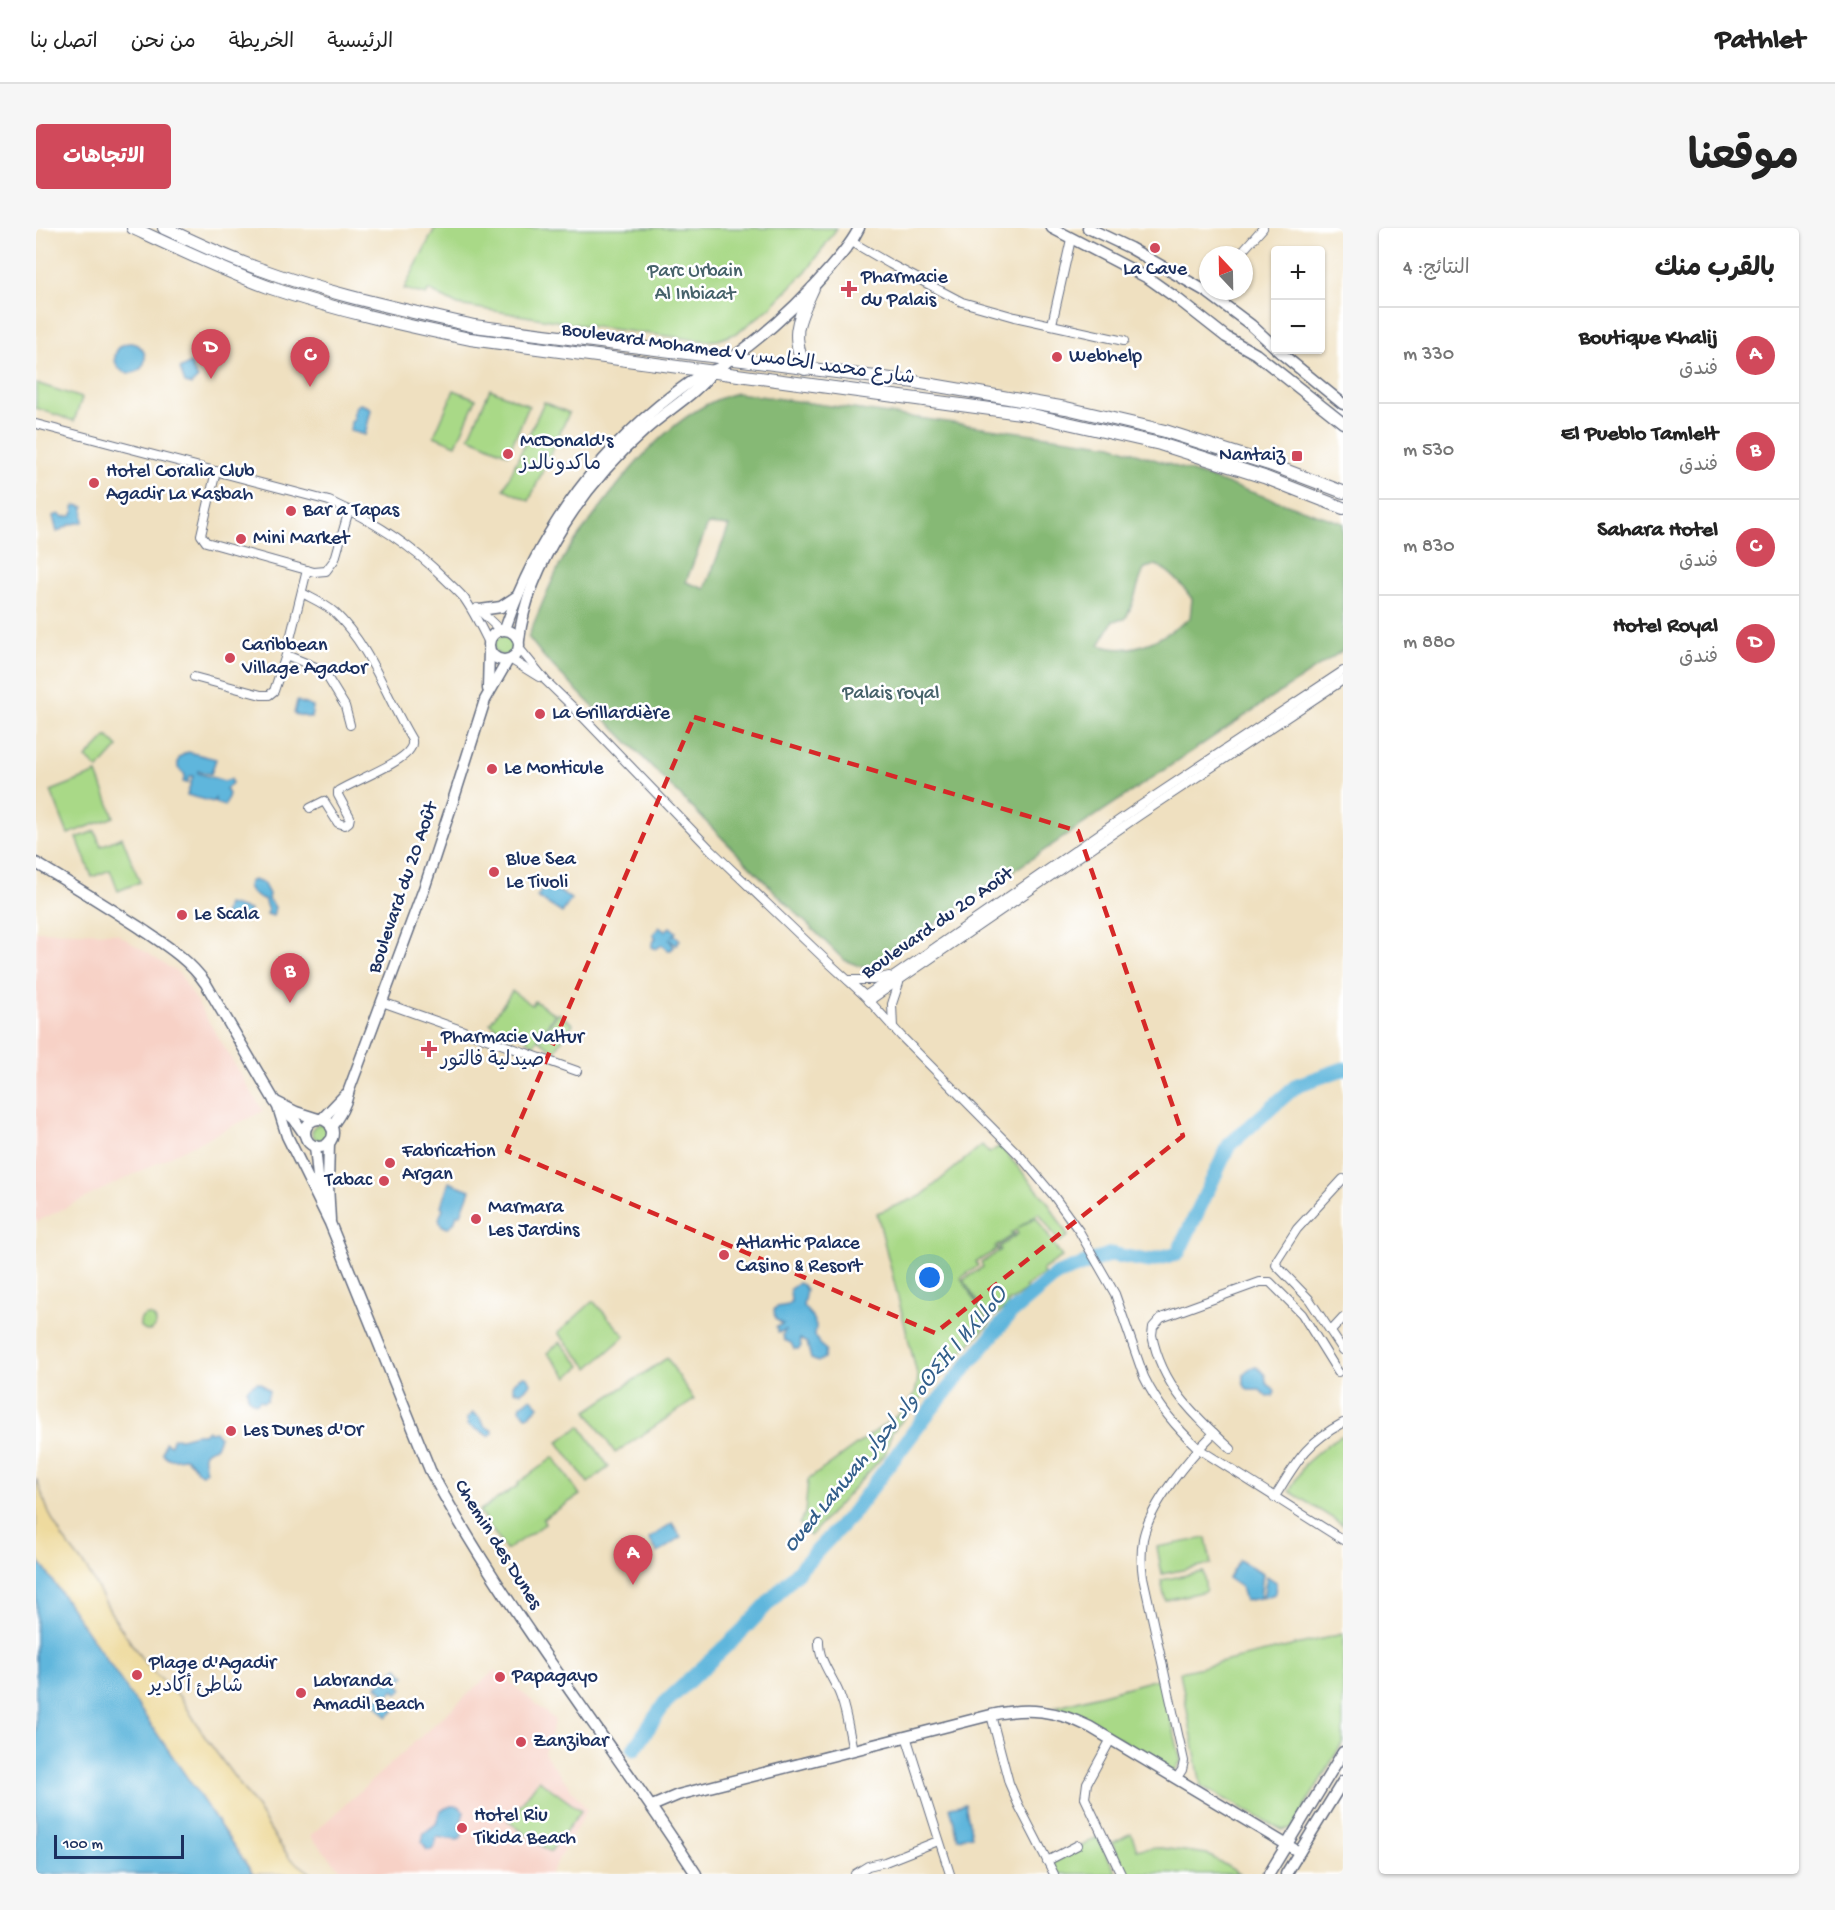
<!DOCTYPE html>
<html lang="ar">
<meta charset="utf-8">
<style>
:root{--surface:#fff;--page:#f6f6f6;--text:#222;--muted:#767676;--line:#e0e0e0;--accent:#d1495b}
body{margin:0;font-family:"Gochi Hand","Playpen Sans Arabic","Noto Sans Tifinagh",sans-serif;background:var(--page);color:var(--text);direction:rtl}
.controls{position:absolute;right:18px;top:18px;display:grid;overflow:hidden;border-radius:6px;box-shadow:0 2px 4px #0004}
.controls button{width:54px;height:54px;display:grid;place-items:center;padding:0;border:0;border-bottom:2px solid var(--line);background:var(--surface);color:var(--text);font:30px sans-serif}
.compass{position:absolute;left:1163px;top:18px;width:54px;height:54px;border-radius:50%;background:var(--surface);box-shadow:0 2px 4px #0004;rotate:338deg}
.scale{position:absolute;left:18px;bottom:15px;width:130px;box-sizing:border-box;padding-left:6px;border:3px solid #1b2f5e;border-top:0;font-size:16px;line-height:21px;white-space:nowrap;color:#1b2f5e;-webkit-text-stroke:4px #fff;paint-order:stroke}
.you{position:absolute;left:894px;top:1050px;width:21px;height:21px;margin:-15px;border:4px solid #fff;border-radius:50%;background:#1a73e8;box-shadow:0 0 0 9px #1a73e833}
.badge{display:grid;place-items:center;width:39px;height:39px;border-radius:50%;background:var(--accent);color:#fff;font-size:20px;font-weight:700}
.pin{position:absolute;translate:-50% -50px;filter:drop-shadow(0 2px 3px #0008)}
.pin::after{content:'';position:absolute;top:32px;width:21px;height:18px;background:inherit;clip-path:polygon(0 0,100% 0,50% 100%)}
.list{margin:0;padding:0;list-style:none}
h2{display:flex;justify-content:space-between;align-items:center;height:78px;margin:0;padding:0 24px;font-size:26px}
h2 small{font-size:20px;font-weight:400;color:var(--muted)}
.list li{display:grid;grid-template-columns:39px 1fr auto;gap:18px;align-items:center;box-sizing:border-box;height:96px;padding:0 24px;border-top:2px solid var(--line)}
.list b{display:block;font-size:22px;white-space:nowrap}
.list p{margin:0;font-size:20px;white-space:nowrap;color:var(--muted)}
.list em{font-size:20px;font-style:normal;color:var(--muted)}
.map{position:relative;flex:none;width:1307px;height:1646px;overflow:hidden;direction:ltr;border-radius:6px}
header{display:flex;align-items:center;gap:36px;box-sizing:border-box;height:84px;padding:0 30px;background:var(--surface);border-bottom:2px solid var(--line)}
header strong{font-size:28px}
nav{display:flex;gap:33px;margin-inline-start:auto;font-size:21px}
.intro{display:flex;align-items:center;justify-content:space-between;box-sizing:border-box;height:144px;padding:0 36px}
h1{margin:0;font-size:42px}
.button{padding:15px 27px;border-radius:6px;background:var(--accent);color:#fff;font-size:21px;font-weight:700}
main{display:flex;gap:36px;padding:0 36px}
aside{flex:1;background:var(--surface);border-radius:6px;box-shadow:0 2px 4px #0004}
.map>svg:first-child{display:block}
.built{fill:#f7d1c6}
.green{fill:#a9d987;stroke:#628472;stroke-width:1.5}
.forest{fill:#86b974;stroke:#507469;stroke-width:1.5;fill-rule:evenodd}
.sand{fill:#eeda9e;stroke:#84847e;stroke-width:1.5}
.water{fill:#5eb6dc;stroke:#3c729d;stroke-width:1.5}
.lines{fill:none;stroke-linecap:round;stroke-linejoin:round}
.river{stroke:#5eb6dc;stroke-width:15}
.street-casing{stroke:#656d80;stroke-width:10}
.secondary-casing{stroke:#656d80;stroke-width:13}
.primary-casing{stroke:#656d80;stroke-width:14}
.street{stroke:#fff;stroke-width:8}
.secondary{stroke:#fff;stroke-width:10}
.primary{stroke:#fff;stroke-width:12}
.marked{fill:none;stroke:#d62828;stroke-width:4.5;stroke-dasharray:12 8;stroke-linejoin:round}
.poi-dot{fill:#d1495b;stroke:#fff;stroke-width:2}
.labels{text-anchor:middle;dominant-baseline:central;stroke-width:5;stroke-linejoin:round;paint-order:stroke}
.poi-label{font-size:20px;fill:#1b2f5e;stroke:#fff;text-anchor:start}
.park-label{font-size:20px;fill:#46626a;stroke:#fff}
.street-label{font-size:20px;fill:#1b2f5e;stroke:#fff}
.water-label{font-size:21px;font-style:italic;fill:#325e8a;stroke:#fff}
</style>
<header>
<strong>Pathlet</strong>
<nav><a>الرئيسية</a><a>الخريطة</a><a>من نحن</a><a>اتصل بنا</a></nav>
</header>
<div class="intro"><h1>موقعنا</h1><a class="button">الاتجاهات</a></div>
<main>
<aside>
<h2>بالقرب منك<small>النتائج: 4</small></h2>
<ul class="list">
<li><span class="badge">A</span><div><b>Boutique Khalij</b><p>فندق</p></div><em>330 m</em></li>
<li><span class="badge">B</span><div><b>El Pueblo Tamlelt</b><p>فندق</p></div><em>530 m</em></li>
<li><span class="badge">C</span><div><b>Sahara Hotel</b><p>فندق</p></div><em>830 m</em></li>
<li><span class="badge">D</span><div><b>Hotel Royal</b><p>فندق</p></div><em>880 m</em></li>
</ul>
</aside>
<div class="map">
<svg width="1307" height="1646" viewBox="0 0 1307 1646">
<rect width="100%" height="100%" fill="#fff"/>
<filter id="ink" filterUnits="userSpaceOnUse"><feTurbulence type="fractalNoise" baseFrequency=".0167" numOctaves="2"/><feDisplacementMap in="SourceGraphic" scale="12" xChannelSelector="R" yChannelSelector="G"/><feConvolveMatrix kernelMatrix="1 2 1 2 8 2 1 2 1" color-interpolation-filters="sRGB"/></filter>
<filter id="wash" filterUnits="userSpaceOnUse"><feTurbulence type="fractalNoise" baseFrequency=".008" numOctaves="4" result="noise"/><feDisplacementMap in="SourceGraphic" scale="24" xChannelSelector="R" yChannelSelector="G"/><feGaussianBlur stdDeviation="1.35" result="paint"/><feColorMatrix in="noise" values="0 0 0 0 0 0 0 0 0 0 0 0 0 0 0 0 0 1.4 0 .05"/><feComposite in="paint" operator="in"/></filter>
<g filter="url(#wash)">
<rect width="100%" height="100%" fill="#efe0c0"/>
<g class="built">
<polygon points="0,703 80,705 144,746 227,883 0,994"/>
<polygon points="459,1442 519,1492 508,1525 551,1582 514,1646 309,1646 274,1608"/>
</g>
<g class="green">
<polygon points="399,0 801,0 774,39 734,80 701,105 682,112 670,113 544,97 422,77 393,62 390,67 368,61"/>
<polygon points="0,155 46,170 38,193 0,180"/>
<polygon points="454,161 493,178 472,226 433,209"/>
<polygon points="418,162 440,171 420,217 398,208"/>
<polygon points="508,174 533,185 493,273 468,261"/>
<circle cx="468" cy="418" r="10"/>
<polygon points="71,508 82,519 62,541 50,530"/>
<polygon points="61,545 78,589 32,606 15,563"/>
<polygon points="59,603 65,618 86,609 104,654 82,663 74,642 56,649 41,610"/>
<polygon points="476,763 496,777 499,773 519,786 498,817 479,804 475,809 454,795"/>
<polygon points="522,785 537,796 519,823 503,812"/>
<circle cx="284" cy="904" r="8"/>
<polygon points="946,917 953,925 964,918 1011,973 1032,1008 1023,1014 1003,985 982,1000 1000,989 1026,1029 1006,1042 1008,1046 989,1059 991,1062 971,1075 973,1078 953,1091 927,1052 947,1039 945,1035 965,1022 963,1019 982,1006 980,1002 975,1005 979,1006 959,1019 962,1021 940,1034 942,1038 925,1050 953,1096 924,1126 856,1204 849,1226 774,1308 763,1296 769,1285 772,1252 863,1186 879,1166 882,1150 841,985 885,968"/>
<polygon points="557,1073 589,1108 553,1140 522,1105"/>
<circle cx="112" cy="1095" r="8"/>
<polygon points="524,1114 545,1138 532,1149 511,1125"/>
<polygon points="631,1130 658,1172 579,1225 551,1183"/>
<polygon points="544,1198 573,1239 552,1255 522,1214"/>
<polygon points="1307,1207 1307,1297 1253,1263 1269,1236 1293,1215"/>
<polygon points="518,1229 544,1267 507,1291 509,1296 470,1322 443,1283 483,1257 482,1255"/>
<polygon points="1170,1310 1175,1336 1126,1346 1121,1319"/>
<polygon points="1167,1344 1170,1363 1129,1372 1125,1352"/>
<polygon points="1307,1406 1307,1514 1256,1600 1246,1602 1165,1558 1144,1444"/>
<polygon points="1125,1450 1145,1533 1138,1544 1067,1501 1019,1479"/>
<polygon points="503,1552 545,1583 514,1624 472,1593"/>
<polygon points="1095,1605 1101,1621 1125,1620 1171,1626 1204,1646 1092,1646 1076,1615"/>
<polygon points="1061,1609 1081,1646 1023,1646 1017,1635"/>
</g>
<path class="forest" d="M 701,165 L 1076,217 L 1307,295 L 1307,422 L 831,741 L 808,732 L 751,676 L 508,429 L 492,409 C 503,384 513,357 526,333 C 533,319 545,305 555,292 C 590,244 641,179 701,165 ZM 672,296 L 693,298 L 669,361 L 650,354 ZM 1120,337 C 1136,344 1146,357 1156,371 L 1154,390 C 1127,410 1097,429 1063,417 L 1077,393 L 1089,391 C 1099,376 1100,357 1109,340 Z"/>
<polygon class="sand" points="0,1250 13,1285 26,1309 51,1341 78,1390 97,1418 111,1438 145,1470 169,1509 221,1580 242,1614 253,1629 276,1646 217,1646 0,1329"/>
<g class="water">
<circle cx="94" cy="130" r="15"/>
<polygon points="154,135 156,137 156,140 162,150 155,157 149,155 144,141"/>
<polygon points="324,176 333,179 335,182 329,207 314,203 315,194 319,191 317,187 320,178"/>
<polygon points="40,277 48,279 47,294 35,296 21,304 17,288 23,286 27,289 35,288 38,285 37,279"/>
<polygon points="261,473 277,479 275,490 258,486"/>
<path d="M 152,524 L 180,531 L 175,546 L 162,543 L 162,545 L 188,553 L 195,551 L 196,555 L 190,561 L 193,566 L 189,578 L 179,575 L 179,571 L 177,574 L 151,567 L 157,548 L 154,548 L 151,555 L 147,554 L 149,547 L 142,540 C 141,531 143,528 152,524 Z"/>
<path d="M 217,652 L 227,655 L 233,666 L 232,671 L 239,679 L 237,688 L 231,686 L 232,683 L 228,671 C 221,671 216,666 212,659 L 213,654 Z"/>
<polygon points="510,655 535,671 526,685 501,669"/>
<polygon points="191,676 214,682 210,694 188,688"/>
<polygon points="624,699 629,703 634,699 640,704 635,709 639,707 644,712 640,717 633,711 638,719 635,722 632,722 626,717 620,721 616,719 616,715 620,710 617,706"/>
<polygon points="413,954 434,962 425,986 421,986 418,995 411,1000 405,997 403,991 407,980 405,978"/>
<polygon points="762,1055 767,1057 770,1062 767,1078 775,1087 780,1098 779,1107 783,1116 790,1122 788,1130 782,1134 775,1131 771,1115 764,1111 765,1118 763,1121 758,1121 755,1115 748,1112 747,1107 749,1102 742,1105 740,1099 747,1096 739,1091 738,1082 741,1079 752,1077 755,1074 754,1061"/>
<path d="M 1220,1139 C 1228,1143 1230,1146 1230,1155 L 1237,1160 L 1239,1164 L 1237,1168 L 1231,1169 L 1224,1162 L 1212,1162 C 1202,1152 1207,1141 1220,1139 Z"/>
<polygon points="488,1148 492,1149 495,1155 494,1157 485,1164 479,1163 477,1157 479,1153"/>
<path d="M 221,1154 L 225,1155 L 233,1163 L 231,1172 L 227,1174 L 224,1172 L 221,1175 C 213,1174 211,1168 211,1161 L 216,1157 Z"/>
<polygon points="495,1170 503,1178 494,1187 490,1188 484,1181 485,1177"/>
<polygon points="437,1185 443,1189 449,1199 456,1202 457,1205 453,1208 432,1197 431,1190"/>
<path d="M 172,1202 L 173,1204 L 179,1203 L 184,1209 L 180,1219 C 164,1223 167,1229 170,1243 L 166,1246 C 160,1244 157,1234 149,1230 C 138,1230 136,1235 126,1225 L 129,1214 L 134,1217 L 137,1210 C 149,1212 156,1204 168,1206 Z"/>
<polygon points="636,1295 645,1309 622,1325 613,1311"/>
<polygon points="0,1329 1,1330 217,1646 0,1646"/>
<polygon points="1203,1332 1227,1345 1224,1370 1209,1373 1205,1359 1192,1350"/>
<polygon points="1231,1348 1240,1354 1239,1366 1227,1370"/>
<polygon points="361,1439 369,1448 362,1455 367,1461 361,1466 358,1462 351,1468 361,1480 351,1489 338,1474 348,1465 341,1458 348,1452 352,1456 358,1451 354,1446"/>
<polygon points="929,1576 936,1607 922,1610 914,1579"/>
<polygon points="415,1578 423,1578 428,1584 424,1598 426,1608 424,1611 420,1612 401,1609 398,1619 395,1622 391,1622 386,1614 388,1605 400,1596 405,1582"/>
</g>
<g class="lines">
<polyline class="river" points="598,1521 629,1475 705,1404 816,1286 892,1185 974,1086 1020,1047 1075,1026 1112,1033 1142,1025 1193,917 1261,857 1307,841"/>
</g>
</g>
<g filter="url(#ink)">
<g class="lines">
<g class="street-casing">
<g id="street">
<polyline points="816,14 854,36 926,74 979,89 1088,113"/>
<polyline points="1203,27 1227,0"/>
<polyline points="1016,96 1035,11"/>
<path d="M 0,196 L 293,273 C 336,292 375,317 408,350 C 415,357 422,363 428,370 C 438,384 445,399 453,415"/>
<polyline points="180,243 165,307 170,314 278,344 290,343 299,331 313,282"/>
<polyline points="271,342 250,427 287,442 309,478 314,497"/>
<path d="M 266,365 C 277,371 289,376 298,384 C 335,419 350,469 376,512 C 376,516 377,517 374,521 C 366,535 318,553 302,563 L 302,567 L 314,589 L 313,594 L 309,597 L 302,595 L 288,573 L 274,580"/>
<polyline points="441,380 464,402"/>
<path d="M 483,420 L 510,453 L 542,484 L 675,622 L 793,735 L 829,768 L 865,808 L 985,929 L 1017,967 L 1043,1003 L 1079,1066 L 1108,1149 C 1122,1178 1140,1199 1163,1221 L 1307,1312"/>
<polyline points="474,431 503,449"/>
<polyline points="158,449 225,467 233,467 238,463 250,427"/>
<polyline points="812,752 837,752 853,748"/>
<polyline points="829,768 1099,581 1307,443"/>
<polyline points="833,773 1104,587 1307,452"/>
<polyline points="346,774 541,843"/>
<polyline points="857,800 856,776 863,755"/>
<polyline points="1307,951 1261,1001 1241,1032 1240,1037 1273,1071 1307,1122"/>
<polyline points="1295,1103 1307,1090"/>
<path d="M 1195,1221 C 1158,1187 1126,1158 1116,1107 L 1117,1099 L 1125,1090 L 1224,1054 L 1234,1054 L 1266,1086 L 1302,1144"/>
<path d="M 1238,1270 C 1260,1235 1269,1215 1307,1195"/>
<path d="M 783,1412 C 782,1434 798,1449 805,1470 C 811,1486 813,1505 817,1522"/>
<polyline points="955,1487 973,1555 982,1576 1018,1646"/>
<polyline points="870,1508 914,1646"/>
<polyline points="1075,1511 1051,1555 1049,1570 1085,1646"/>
<path d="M 1140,1551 L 1146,1542 L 1148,1533 L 1107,1349 C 1105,1336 1105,1324 1107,1311 C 1114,1276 1153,1230 1178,1205"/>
<polyline points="1011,1633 1042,1617"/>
<polyline points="819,1646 832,1638 849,1634 902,1613"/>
</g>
</g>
<g class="secondary-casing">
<g id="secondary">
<polyline points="1016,0 1112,50 1143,72 1190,109 1220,126 1307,195"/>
<polyline points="1052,0 1094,20 1171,64 1215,97 1240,120"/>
<polyline points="1241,122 1307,176"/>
<polyline points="444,382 465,379 480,369"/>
<path d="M 469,401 C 503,302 568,214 654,154 C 661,148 670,147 678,142 C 684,140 689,136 693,132 C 731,106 764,75 794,40 C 805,27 816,15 823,0"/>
<circle cx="468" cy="417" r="15"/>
<path d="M 483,412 C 491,335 553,251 610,201 C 630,183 661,165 676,144"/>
<polyline points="452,461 453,422"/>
<path d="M 0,635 C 35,656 69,677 103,699 C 128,716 153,731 170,756 L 242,879 L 251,908 L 294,995 L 394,1242 C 470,1384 573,1511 660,1646"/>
<polyline points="238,873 260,884 282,891"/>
<polyline points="248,882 258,891 269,907"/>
<polyline points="286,891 309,867"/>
<circle cx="283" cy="905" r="14"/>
<path d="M 295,899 C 304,887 310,877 313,862 L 389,658 L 417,573 L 449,472 L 472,432"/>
<polyline points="293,914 292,957 294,992"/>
<polyline points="279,918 284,969"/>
<path d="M 616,1578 L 642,1567 L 955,1487 C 992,1479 1020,1482 1054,1499 L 1263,1624"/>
<polyline points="1233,1646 1307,1524"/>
<polyline points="1250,1646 1307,1553"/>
</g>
</g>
<g class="primary-casing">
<g id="primary">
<path d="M 97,0 C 142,21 188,43 235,60 C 300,82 367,97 434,111 L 992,186 L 1124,216 L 1228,249 L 1307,280"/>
<path d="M 128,0 C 159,14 189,29 221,40 C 292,66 365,81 438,98 L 879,154 L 1030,180 L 1129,203 L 1233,236 L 1307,264"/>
<path d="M 769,141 C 754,105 762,93 777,60"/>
</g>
</g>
<use href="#street" class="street"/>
<use href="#secondary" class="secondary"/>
<use href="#primary" class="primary"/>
</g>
</g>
<path class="marked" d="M 658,489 L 1042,603 L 1147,908 L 899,1105 L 471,923 Z"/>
<g class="poi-dot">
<circle cx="1119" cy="20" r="6"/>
<path d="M810 52h6v6h6v6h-6v6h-6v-6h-6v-6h6z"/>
<circle cx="1021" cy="129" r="6"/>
<circle cx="472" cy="226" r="6"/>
<rect x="1255" y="222" width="12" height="12" rx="3"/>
<circle cx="58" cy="255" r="6"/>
<circle cx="255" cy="283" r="6"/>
<circle cx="205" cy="311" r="6"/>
<circle cx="194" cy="430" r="6"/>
<circle cx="504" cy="486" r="6"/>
<circle cx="456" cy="541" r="6"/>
<circle cx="458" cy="644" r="6"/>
<circle cx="146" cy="687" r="6"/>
<path d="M390 812h6v6h6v6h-6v6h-6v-6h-6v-6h6z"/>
<circle cx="354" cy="935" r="6"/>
<circle cx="348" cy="953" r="6"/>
<circle cx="440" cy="991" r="6"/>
<circle cx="688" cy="1027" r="6"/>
<circle cx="195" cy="1203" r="6"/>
<circle cx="101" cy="1447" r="6"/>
<circle cx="464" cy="1449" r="6"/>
<circle cx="265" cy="1465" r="6"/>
<circle cx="485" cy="1514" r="6"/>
<circle cx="426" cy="1600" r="6"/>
</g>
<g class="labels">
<g class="poi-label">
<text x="1119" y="42" text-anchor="middle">La Cave</text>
<text x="825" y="50">Pharmacie<tspan x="825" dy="23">du Palais</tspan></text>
<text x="1033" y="129">Webhelp</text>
<text x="484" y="214">McDonald's<tspan x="484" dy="23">ماكدونالدز</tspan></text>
<text x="1249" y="228" text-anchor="end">Nantaiz</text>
<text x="70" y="244">Hotel Coralia Club<tspan x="70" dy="23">Agadir La Kasbah</tspan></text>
<text x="267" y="283">Bar a Tapas</text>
<text x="217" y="311">Mini Market</text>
<text x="206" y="418">Caribbean<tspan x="206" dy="23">Village Agador</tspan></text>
<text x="516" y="486">La Grillardière</text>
<text x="468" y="541">Le Monticule</text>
<text x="470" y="632">Blue Sea<tspan x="470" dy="23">Le Tivoli</tspan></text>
<text x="158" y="687">Le Scala</text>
<text x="405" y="810">Pharmacie Valtur<tspan x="405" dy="23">صيدلية فالتور</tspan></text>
<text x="366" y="924">Fabrication<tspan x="366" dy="23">Argan</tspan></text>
<text x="336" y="953" text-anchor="end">Tabac</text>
<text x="452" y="980">Marmara<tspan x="452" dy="23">Les Jardins</tspan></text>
<text x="700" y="1016">Atlantic Palace<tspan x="700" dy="23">Casino &amp; Resort</tspan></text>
<text x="207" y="1203">Les Dunes d'Or</text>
<text x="113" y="1436">Plage d'Agadir<tspan x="113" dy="23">شاطئ أكادير</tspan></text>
<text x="476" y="1449">Papagayo</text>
<text x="277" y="1454">Labranda<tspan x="277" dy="23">Amadil Beach</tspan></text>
<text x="497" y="1514">Zanzibar</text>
<text x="438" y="1588">Hotel Riu<tspan x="438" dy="23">Tikida Beach</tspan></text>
</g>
<g class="park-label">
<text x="659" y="44">Parc Urbain<tspan x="659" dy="23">Al Inbiaat</tspan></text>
<text x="855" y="466">Palais royal</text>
</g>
<g class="street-label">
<text transform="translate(702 127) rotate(8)">Boulevard Mohamed V شارع محمد الخامس</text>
<text transform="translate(368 660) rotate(-71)">Boulevard du 20 Août</text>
<text transform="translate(902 696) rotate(-35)">Boulevard du 20 Août</text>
<text transform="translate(461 1317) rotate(58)">Chemin des Dunes</text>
</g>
<g class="water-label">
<text transform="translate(861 1193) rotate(-50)">Oued Lahwah واد لحوار ⴰⵙⵉⴼ ⵏ ⵍⵃⵡⴰⵔ</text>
</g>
</g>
</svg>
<div class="controls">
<button>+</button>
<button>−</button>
</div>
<svg class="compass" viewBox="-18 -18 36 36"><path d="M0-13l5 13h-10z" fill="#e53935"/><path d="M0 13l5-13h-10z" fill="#767676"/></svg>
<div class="scale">100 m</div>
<div class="you"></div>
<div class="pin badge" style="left:597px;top:1357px">A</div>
<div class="pin badge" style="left:254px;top:775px">B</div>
<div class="pin badge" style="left:274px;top:159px">C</div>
<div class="pin badge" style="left:175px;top:151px">D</div>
</div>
</main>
